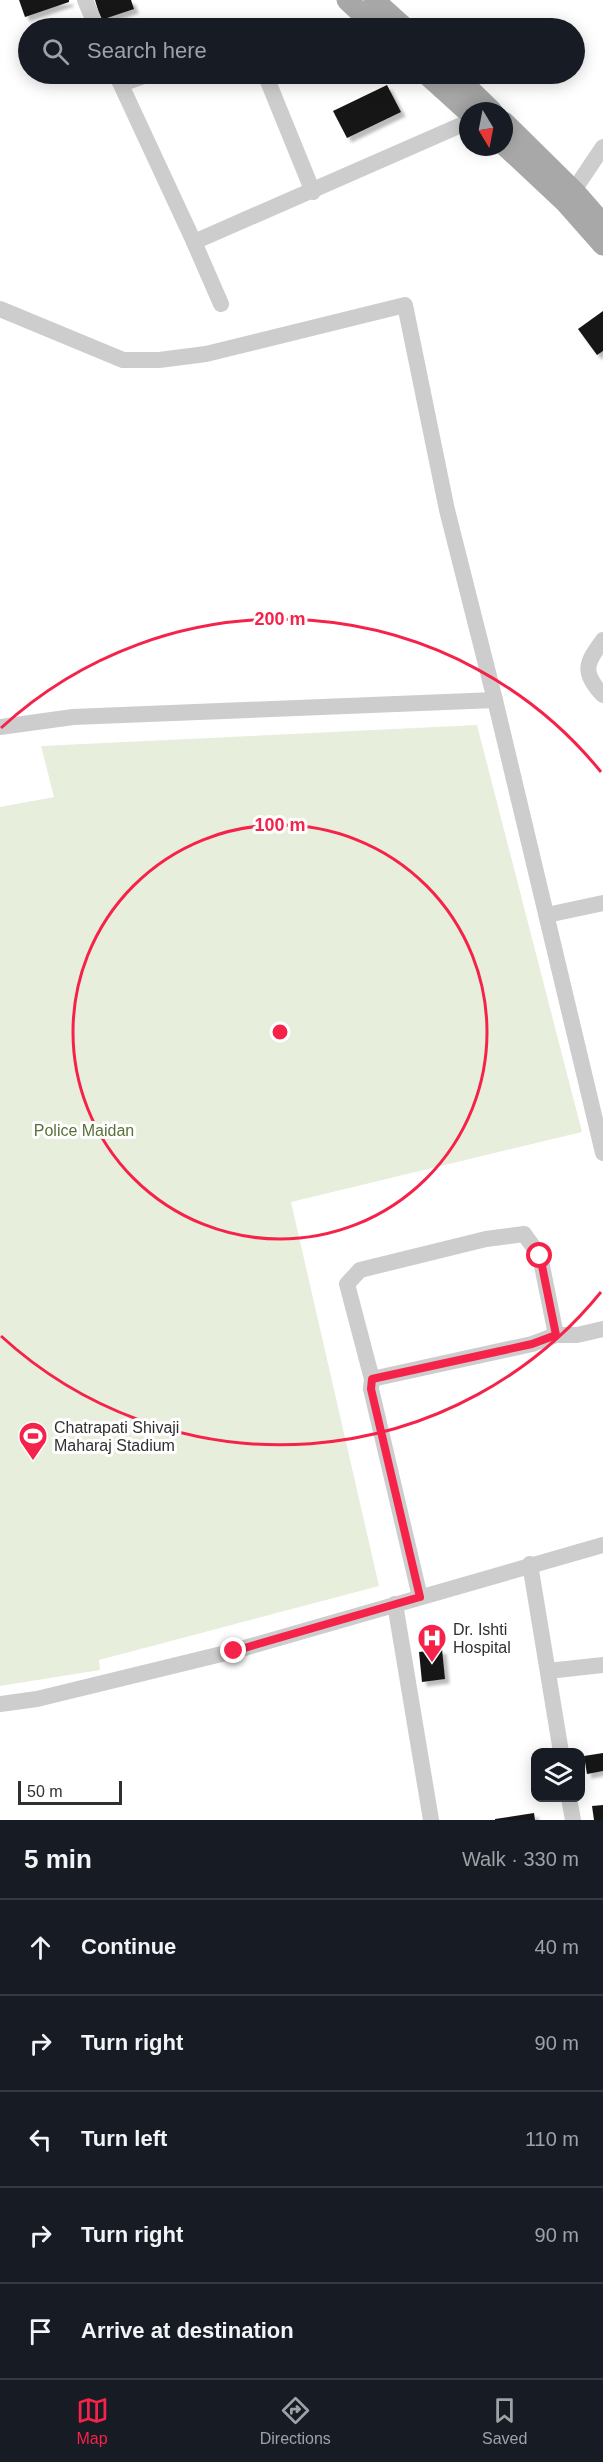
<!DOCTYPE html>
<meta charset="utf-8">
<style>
:root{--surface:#171b24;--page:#242831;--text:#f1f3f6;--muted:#9ea1a6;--line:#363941;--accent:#f5234a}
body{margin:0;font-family:Arial,sans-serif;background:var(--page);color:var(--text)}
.controls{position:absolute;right:18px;bottom:18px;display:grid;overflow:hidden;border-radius:12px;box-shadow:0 3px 15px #0003}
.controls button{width:54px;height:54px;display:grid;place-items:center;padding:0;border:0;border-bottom:2px solid var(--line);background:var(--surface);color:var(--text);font:30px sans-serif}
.compass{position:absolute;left:459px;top:102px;width:54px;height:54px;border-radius:50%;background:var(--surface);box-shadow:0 3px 15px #0003;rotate:170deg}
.scale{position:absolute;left:18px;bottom:15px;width:104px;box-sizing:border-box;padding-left:6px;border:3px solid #303030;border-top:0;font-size:16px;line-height:21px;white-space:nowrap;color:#303030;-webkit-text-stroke:4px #fff;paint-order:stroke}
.stop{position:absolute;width:18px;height:18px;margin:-14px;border:4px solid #f5234a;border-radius:50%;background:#fff}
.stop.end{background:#f5234a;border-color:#fff;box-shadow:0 2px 6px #0008}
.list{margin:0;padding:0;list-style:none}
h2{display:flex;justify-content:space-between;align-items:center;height:78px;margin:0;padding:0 24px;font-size:26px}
h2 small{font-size:20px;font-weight:400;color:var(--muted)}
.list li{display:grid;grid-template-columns:39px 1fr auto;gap:18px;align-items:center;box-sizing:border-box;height:96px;padding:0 24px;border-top:2px solid var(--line)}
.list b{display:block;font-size:22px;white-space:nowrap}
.list em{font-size:20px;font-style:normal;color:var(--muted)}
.icon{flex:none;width:33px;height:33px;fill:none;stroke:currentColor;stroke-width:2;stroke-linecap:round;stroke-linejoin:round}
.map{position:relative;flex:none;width:603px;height:1820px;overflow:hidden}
.search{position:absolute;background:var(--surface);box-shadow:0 3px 15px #0003;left:18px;right:18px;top:18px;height:66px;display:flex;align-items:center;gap:15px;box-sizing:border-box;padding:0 21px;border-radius:33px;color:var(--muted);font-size:22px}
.sheet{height:558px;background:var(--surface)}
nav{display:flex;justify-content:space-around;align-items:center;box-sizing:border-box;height:84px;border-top:2px solid var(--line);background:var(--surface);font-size:16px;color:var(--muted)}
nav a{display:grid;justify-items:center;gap:3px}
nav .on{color:var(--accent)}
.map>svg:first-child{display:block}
.green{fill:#e8eedc}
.building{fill:#171717;filter:url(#shadow)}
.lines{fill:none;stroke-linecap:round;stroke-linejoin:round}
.minor{stroke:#cdcdcd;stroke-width:16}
.major{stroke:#a8a8a8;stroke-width:21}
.route{stroke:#f5234a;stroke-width:8}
.ring{fill:none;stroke:#f5234a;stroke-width:3}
.labels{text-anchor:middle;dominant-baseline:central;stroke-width:6;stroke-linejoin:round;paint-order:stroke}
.park-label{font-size:16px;fill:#597038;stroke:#fff}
.poi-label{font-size:16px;fill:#303030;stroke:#fff;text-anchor:start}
.centre{fill:#f5234a;stroke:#fff;stroke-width:3}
.ring-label{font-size:18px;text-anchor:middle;font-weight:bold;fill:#f5234a;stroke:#fff;stroke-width:6;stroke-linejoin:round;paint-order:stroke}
</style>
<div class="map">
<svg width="603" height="1820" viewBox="0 0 603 1820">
<defs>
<filter id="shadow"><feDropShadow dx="4.5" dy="4.5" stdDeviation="1.5" flood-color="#0004"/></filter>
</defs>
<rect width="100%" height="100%" fill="#fff"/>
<polygon class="green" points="477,725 582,1132 291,1202 379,1586 99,1660 100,1670 0,1686 0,807 54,797 41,746"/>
<g class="building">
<polygon points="19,0 69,0 69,2 25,17"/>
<polygon points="95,0 131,0 134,9 101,20"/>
<polygon points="387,85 401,112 347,138 333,111"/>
<polygon points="603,311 603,351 597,355 578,329"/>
<polygon points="442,1649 445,1679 422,1682 419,1652"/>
<polygon points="603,1753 603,1771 587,1774 584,1756"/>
<polygon points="603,1805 603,1820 594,1820 592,1806"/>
<polygon points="534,1813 535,1820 495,1820 495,1819"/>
</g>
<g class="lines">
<g class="minor">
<polyline points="85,0 97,28"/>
<polyline points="116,74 194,242 468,122"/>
<polyline points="265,74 313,192"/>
<polyline points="121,84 150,74"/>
<polyline points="568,199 603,147"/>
<polyline points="194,242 221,304"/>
<polyline points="0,309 123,360 159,360 206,354 405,305 447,510 495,700 603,1153"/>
<path d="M 603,640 C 586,663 581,672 603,695"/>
<polyline points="0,727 73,717 495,700"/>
<polyline points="547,915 603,903"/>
<polyline points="372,1379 532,1344 556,1335 577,1335 603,1329"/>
<polyline points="530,1564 561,1752"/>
<polyline points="420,1597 371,1389 372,1379 347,1284 360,1270 486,1239 524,1234 540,1256 556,1335"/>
<polyline points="395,1604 431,1820"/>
<polyline points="548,1671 603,1665"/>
<polyline points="0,1704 37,1699 234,1651 603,1545"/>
<polyline points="569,1798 573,1820"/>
</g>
<g class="major">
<polyline points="347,0 377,28"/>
<polyline points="374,0 405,28"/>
<polyline points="426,74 468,112"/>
<polyline points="454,74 492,111"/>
<polyline points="504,122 575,192 603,224"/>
<polyline points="504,145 565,202 603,245"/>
</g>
</g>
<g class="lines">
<polyline class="route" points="234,1651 420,1597 371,1389 372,1379 532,1344 556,1335 540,1256"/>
</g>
<g class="ring">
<circle cx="280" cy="1032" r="207"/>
<path d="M601 1292A413 413 0 0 1 1 1336M1 728A413 413 0 0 1 601 772"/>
</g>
<defs>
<g id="stadium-pin" transform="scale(1.5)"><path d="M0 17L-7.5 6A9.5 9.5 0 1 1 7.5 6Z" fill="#f5234a" stroke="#fff"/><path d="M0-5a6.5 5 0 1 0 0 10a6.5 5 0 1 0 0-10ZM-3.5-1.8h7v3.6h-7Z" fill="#fff"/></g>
<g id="hospital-pin" transform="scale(1.5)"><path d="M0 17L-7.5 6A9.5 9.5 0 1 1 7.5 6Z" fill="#f5234a" stroke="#fff"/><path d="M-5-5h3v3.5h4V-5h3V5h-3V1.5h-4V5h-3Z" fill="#fff"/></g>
</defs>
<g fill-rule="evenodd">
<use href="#stadium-pin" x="33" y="1436"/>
<use href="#hospital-pin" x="432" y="1638"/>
</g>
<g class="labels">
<g class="park-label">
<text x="84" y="1130">Police Maidan</text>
</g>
<g class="poi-label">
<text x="54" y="1427">Chatrapati Shivaji<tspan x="54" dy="18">Maharaj Stadium</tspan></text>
<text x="453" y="1629">Dr. Ishti<tspan x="453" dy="18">Hospital</tspan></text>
</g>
</g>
<circle cx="280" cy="1032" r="9" class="centre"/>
<g class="ring-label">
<text x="280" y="625">200 m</text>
<text x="280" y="831">100 m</text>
</g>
</svg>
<div class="controls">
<button><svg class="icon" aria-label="layers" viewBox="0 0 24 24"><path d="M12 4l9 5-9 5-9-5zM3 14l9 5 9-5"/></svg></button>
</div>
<svg class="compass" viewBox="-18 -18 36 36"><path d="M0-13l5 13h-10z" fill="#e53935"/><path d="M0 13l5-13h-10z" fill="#9ea1a6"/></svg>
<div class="scale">50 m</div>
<div class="stop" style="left:540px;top:1256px"></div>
<div class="stop end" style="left:234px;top:1651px"></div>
<div class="search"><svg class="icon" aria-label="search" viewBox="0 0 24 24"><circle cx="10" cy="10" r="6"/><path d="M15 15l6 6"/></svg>Search here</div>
</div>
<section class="sheet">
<h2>5 min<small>Walk · 330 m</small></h2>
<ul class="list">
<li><svg class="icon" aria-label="ahead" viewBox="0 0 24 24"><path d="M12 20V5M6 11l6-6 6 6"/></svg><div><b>Continue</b></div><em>40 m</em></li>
<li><svg class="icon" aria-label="right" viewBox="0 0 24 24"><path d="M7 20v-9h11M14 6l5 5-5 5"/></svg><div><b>Turn right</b></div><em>90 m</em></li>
<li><svg class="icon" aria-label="left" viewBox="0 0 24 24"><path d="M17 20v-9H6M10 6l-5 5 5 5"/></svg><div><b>Turn left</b></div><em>110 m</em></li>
<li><svg class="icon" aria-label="right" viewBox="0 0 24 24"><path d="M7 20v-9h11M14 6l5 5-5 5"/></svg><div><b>Turn right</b></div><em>90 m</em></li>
<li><svg class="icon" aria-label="arrive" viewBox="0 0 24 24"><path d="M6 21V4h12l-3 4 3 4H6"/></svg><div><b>Arrive at destination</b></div></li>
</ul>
</section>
<nav>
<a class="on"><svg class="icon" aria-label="map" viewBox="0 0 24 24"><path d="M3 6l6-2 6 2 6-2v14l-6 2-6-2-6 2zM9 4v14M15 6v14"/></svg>Map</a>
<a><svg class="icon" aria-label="directions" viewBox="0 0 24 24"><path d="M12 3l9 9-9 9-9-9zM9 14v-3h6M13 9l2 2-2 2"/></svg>Directions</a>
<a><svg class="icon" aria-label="saved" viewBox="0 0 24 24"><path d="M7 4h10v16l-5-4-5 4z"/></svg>Saved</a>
</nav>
